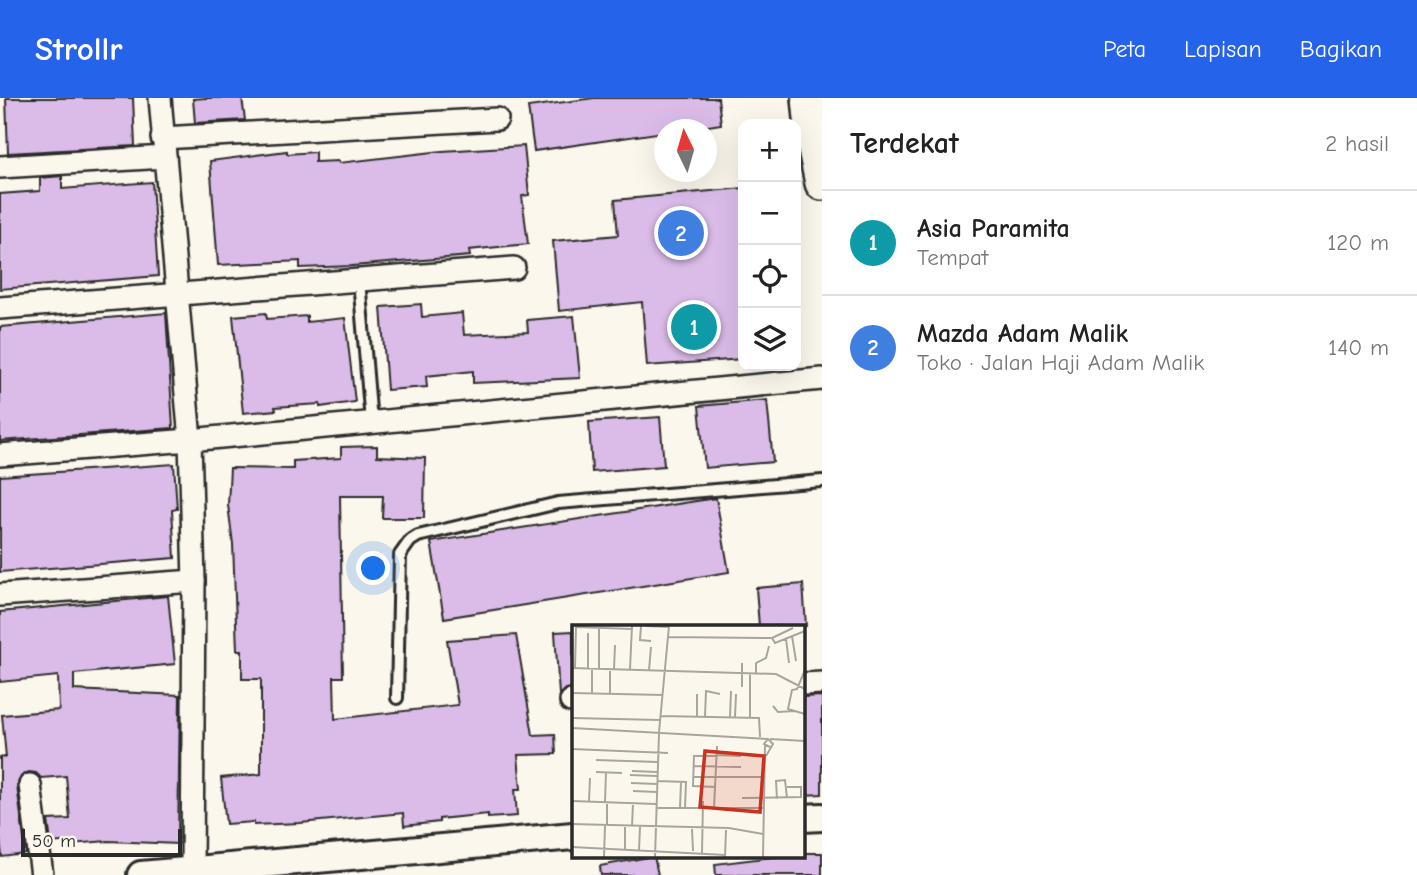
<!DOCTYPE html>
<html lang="id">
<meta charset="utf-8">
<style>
:root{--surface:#fff;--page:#f6f6f6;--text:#222;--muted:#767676;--line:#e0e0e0;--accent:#2563eb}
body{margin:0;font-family:"Comic Neue",sans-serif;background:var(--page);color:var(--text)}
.controls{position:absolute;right:21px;top:21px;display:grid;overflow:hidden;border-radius:14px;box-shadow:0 7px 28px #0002}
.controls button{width:63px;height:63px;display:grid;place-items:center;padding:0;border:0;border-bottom:2px solid var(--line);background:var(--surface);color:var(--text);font:35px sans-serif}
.compass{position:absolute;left:654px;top:21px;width:63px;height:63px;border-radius:50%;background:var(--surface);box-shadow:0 7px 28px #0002;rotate:355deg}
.scale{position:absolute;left:21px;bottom:18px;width:161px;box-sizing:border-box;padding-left:7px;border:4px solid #2b2b2b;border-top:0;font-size:19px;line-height:24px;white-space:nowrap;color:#2b2b2b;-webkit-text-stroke:5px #fbf7ec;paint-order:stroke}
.you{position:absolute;left:374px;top:471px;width:24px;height:24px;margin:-18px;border:5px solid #fff;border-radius:50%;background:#1a73e8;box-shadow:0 0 0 10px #1a73e833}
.badge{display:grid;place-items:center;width:46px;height:46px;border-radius:50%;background:var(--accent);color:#fff;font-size:23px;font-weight:700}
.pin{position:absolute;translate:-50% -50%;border:4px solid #fff;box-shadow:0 2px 7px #0006}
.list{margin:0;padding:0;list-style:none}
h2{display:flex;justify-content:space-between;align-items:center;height:91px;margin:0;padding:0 28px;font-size:30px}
h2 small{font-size:23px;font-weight:400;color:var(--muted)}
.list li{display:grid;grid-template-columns:46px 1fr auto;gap:21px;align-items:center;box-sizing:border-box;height:105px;padding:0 28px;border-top:2px solid var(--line)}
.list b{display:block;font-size:26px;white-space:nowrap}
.list p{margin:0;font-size:23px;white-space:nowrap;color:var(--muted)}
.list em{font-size:23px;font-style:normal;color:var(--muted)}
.icon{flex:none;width:38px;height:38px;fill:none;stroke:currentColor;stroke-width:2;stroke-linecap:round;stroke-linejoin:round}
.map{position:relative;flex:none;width:822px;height:777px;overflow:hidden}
header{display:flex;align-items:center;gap:42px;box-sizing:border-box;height:98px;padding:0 35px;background:var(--accent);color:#fff}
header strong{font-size:33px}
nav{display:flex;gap:38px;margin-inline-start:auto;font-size:24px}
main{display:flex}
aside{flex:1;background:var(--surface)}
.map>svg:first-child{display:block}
.building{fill:#dbbce9;stroke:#2b2b2b;stroke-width:2}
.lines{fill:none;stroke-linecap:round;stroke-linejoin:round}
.service-casing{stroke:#2b2b2b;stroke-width:16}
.minor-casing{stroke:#2b2b2b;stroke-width:26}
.tertiary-casing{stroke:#2b2b2b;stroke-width:32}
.primary-casing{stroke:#2b2b2b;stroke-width:38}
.service{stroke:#fbf7ec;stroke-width:10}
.minor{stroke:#fbf7ec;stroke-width:21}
.tertiary{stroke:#fbf7ec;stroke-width:26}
.primary{stroke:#fbf7ec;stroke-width:33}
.inset-road{fill:none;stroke:#a8a59f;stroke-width:2}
.view{fill:#c8321e;fill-opacity:0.15;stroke:#c8321e;stroke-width:3.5}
.inset-edge{fill:none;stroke:#2b2b2b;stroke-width:3.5}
</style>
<header>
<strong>Strollr</strong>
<nav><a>Peta</a><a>Lapisan</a><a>Bagikan</a></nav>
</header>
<main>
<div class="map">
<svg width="822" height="777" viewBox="0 0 822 777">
<rect width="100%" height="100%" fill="#fbf7ec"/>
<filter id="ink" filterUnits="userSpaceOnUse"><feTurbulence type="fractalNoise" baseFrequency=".0143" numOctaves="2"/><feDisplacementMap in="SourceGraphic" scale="14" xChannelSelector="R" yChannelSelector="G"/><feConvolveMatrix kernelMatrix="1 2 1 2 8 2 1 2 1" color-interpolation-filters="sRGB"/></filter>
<g filter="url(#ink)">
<g class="building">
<polygon points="6,0 133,0 135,48 8,55"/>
<polygon points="206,0 242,0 245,22 195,25 193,1"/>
<polygon points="594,0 718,0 721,26 684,32 664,32 664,34 534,53 528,9"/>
<polygon points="524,48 529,97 522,98 528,146 469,152 470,158 352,168 300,170 300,163 218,167 210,63 287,53 287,56 315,54 315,64 339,63 339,65 442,53"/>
<polygon points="62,78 62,91 152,84 158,178 0,191 0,96 40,93 40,80"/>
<polygon points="743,90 743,261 647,268 642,204 559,213 553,143 618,137 615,102"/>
<polygon points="421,206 422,219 462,215 464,237 528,234 527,222 574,218 580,280 473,285 473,273 426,278 427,289 387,292 381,209"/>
<polygon points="166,215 173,330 0,343 0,229"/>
<polygon points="266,215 267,221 307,218 307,224 345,220 355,304 320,309 320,306 275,309 276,312 243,315 233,218"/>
<polygon points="767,302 773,364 705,370 699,308"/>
<polygon points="660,319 664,368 592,374 589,324"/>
<polygon points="377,348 377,358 425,360 424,420 382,420 383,398 340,398 343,579 334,579 335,621 458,607 447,542 516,537 533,637 555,636 556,656 518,657 521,691 515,691 517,718 488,720 488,716 439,721 439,724 404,728 403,715 300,725 254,727 254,724 226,726 221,680 261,676 261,581 242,581 242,552 237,552 233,446 228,407 230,370 293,371 293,363 341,360 341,349"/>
<polygon points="174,366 177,411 172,412 175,460 0,474 0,378"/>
<polygon points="716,400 729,474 444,520 431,444"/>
<polygon points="803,486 806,528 759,528 756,490"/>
<polygon points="168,498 175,566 74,576 74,592 180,597 178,746 108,743 71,746 71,743 51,745 48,722 70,721 66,678 41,680 36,675 29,674 22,677 17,688 26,756 2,759 0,740 0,659 6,659 2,617 59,612 58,578 0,584 0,514"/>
<polygon points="573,533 573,590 565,591 559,597 555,534"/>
<polygon points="822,598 822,696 803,697 803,599"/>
<polygon points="805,755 822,755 822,777 716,777 715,766 780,758 805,758"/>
<polygon points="654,758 658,777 601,777 600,768"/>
</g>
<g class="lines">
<g class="service-casing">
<g id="service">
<polyline points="359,182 371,324"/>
<polyline points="397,600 400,457 410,443 418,438 558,405 822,383"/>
</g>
</g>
<g class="minor-casing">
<g id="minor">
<polyline points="160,0 190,342 194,483 192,774"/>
<polyline points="162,40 497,21"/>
<polyline points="0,69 165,59"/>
<polyline points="0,210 514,170"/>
<polyline points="0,357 190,342 822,281"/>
<polyline points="0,497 194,483"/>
<polyline points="803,586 822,585"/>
<polyline points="571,603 573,603"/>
<polyline points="30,687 42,777"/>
</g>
</g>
<g class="tertiary-casing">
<g id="tertiary">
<polyline points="803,720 822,719"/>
<polyline points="141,777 573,738"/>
</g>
</g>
<g class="primary-casing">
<polyline id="primary" points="809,0 813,41 822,85"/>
</g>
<use href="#service" class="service"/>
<use href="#minor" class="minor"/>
<use href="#tertiary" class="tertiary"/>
<use href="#primary" class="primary"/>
</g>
</g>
<g transform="translate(572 527)">
<rect width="233" height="233" fill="#fbf7ec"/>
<path class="inset-road" d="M 69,1 L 68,15 L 79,16M 74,1 L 97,2M 27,2 L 27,43M 220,11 L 224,36M 96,12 L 200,13 L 203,18 L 233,6M 200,13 L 221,3M 214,14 L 217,38M 170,38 L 170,62M 0,43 L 204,49 L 233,64M 3,43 L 4,2 L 60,4M 16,43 L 16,8M 42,44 L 43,20M 58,44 L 60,1M 77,45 L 79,22M 233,45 L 225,64 L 220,65 L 216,84 L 233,89M 178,48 L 178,92M 184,48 L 184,38 L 194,33 L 197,21M 0,68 L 91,70M 20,68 L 20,43M 38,69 L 38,44M 201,81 L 206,87 L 223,86M 89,91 L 187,93 L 188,112M 125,91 L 125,69M 133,91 L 134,66 L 148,69M 158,92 L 159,66M 163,92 L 164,69M 0,93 L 88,95M 0,103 L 196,114M 87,107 L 97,1M 198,114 L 233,116M 0,124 L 96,128M 144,130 L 169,131M 121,131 L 145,131M 122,131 L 121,161 L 144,162M 194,131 L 201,119 L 196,114 L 192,119 L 198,122M 24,135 L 86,137M 121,141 L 169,142M 60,146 L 85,147M 24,147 L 50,148M 58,150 L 85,151M 121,152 L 192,152M 85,156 L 114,157 L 113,183M 59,158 L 85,159M 61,166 L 85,167M 170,173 L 229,172 L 229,162 L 215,162M 205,174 L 204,156 L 213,155 L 215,173M 0,176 L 84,179M 17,176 L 18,153M 33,177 L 34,147M 84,183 L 191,183M 108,183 L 109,157M 142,183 L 145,121M 0,199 L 157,203 L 191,209M 35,201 L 35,177M 60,202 L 61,178M 120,204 L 121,226M 0,222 L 153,230M 53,225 L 53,202M 67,225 L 68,202M 130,228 L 131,176M 32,232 L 33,201M 83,232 L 87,109M 153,232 L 154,205M 191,232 L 193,120"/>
<path class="view" d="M 133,126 L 192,131 L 188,187 L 128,182 Z"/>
<rect width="233" height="233" class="inset-edge"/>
</g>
</svg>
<div class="controls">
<button>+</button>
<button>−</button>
<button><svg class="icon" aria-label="locate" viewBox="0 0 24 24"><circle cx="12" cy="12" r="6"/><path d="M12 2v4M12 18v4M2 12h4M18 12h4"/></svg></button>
<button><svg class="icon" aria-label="layers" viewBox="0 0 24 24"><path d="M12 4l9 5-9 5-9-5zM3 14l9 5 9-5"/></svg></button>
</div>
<svg class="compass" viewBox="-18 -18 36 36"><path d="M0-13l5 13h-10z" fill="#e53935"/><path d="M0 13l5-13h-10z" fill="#767676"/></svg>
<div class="scale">50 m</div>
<div class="you"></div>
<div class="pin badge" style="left:694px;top:229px;background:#0f9aa8">1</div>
<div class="pin badge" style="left:681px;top:135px;background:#3f7fe0">2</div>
</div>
<aside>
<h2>Terdekat<small>2 hasil</small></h2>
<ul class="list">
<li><span class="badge" style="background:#0f9aa8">1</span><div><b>Asia Paramita</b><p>Tempat</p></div><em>120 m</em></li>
<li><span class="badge" style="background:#3f7fe0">2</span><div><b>Mazda Adam Malik</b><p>Toko · Jalan Haji Adam Malik</p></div><em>140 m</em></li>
</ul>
</aside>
</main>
